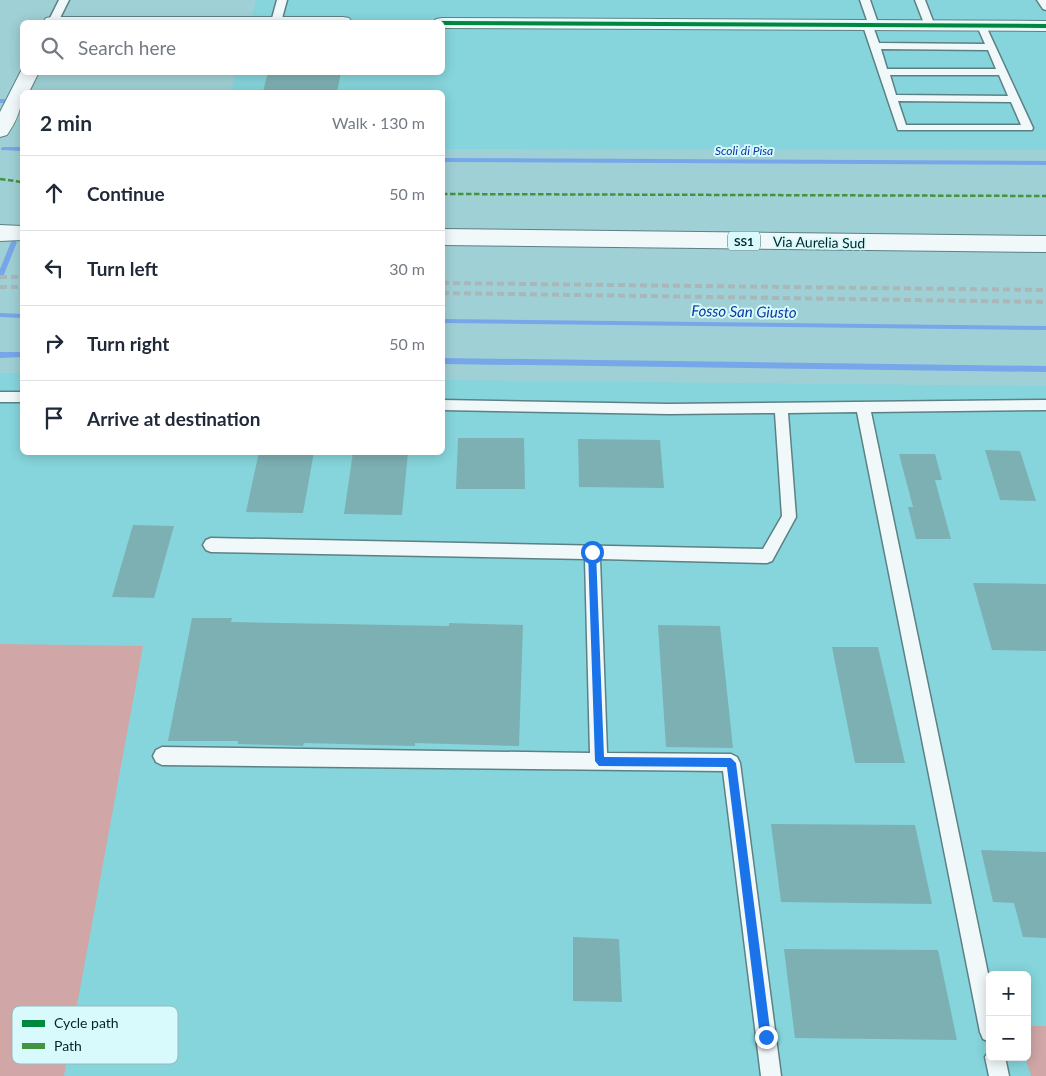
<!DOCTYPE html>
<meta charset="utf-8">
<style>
:root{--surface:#fff;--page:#f2f2f3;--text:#1f2937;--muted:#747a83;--line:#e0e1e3}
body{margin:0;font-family:Lato,sans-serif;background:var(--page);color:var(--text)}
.controls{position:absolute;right:15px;bottom:15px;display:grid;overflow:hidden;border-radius:8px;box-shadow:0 2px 12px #0003}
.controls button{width:45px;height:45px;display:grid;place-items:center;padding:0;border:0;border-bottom:1px solid var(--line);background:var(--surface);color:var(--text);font:25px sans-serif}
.stop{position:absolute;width:15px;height:15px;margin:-11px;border:4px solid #1a73e8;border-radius:50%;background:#fff}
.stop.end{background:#1a73e8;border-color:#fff;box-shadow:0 1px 5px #0008}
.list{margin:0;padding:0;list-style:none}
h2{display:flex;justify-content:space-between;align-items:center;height:65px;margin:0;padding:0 20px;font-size:21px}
h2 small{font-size:16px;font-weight:400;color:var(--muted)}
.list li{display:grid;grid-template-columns:32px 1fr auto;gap:15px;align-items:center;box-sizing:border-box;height:75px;padding:0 20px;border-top:1px solid var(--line)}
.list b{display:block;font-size:19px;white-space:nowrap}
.list em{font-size:16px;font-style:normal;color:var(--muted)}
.icon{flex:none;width:28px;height:28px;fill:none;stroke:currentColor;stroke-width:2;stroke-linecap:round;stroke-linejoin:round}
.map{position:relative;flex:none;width:1046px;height:1076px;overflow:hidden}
.search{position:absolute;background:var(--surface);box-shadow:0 2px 12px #0003;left:20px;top:20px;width:425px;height:55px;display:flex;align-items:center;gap:12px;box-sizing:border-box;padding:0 18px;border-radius:8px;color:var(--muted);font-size:19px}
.panel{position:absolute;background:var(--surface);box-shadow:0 2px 12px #0003;left:20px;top:90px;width:425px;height:365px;border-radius:8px}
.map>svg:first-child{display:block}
.built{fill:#86d5dc;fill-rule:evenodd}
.green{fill:#d0a6a6}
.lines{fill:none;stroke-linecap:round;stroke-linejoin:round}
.stream{fill:#77a7e9;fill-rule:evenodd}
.building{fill:#7db0b3}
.service-casing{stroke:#5c8185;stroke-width:3}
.tertiary-casing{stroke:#5c8185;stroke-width:2}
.primary-casing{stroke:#5c8185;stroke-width:2}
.service{fill:#f1f8f9;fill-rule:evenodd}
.tertiary{fill:#f1f8f9;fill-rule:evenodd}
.primary{fill:#f1f8f9;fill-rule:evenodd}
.rail{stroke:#aab7b9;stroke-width:4;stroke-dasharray:7 4;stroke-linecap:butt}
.quiet{stroke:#429440;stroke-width:2.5;stroke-dasharray:5.5 2.5;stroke-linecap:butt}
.cycleway-casing{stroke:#d9fafd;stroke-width:6}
.cycleway{stroke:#00873e;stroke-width:4}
.route{fill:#1a73e8}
.labels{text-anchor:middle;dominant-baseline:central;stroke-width:4;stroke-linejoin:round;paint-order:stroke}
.far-water-label{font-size:12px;font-style:italic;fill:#083ba3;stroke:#d9fafd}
.shield{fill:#d9fafd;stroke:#416669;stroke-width:1}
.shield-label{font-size:12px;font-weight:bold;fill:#002629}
.street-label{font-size:14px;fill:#002629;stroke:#d9fafd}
.water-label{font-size:15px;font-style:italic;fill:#083ba3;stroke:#d9fafd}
.key{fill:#d9fafd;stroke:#98babd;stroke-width:1}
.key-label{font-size:14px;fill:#002629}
</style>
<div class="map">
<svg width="1046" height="1076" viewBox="0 0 1046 1076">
<rect width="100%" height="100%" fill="#9fd0d5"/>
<g class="built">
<polygon points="256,0 1046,0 1046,150 443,149 442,92 230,92 236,73 442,72 442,22 250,22"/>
<path d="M 0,373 L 22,373 L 22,452 L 442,452 L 443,380 L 1046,386 L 1046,1076 L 0,1076 ZM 990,975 L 1027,975 L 1027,1057 L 990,1057 Z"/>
</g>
<g class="green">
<polygon points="0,644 143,646 64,1076 0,1076"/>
<polygon points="1027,1026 1046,1026 1046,1076 1031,1076 1025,1057 1027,1057"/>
</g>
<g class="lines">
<g class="stream">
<polygon points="0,99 4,99 7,101 4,103 0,103"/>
<polygon points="3,147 22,147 22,151 1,150 1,148"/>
<polygon points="442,158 1046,161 1046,165 442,162"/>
<polygon points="14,240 17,242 3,277 0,279 0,269 11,242"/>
<polygon points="0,313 22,314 22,318 0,317"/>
<polygon points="442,319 1046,326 1046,330 442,323"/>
<polygon points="0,352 22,352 22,357 0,358"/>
<polygon points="442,358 1046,366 1046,372 442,364"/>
</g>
</g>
<g class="building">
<polygon points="268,72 341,72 337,92 263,92"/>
<polygon points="458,438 524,438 525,489 456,489"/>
<polygon points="578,439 660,440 664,488 579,487"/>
<polygon points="985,450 1020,451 1036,501 1000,500"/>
<polygon points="259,452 314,452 303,513 246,512"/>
<polygon points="353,452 408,452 402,515 344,514"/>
<polygon points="899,454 935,454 942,480 935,480 951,539 916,539 908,507 913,507"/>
<polygon points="133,525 174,526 154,598 112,597"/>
<polygon points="973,583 1046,584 1046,651 992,650"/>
<polygon points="192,618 232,618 231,622 449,626 449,623 523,625 519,746 415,743 415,746 304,743 303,746 238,744 238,741 168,741"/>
<polygon points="658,625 720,626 733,748 666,747"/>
<polygon points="832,647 878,647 905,763 855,763"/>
<polygon points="771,824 915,825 932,904 781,902"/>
<polygon points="981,850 1046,852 1046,938 1023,937 1014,903 993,902"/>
<polygon points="573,937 619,939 622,1002 573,1001"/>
<polygon points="784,949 938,950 957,1040 795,1038"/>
</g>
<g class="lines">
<g class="service-casing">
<g id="service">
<polygon points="59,0 69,0 58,22 48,22"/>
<polygon points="277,0 287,0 281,22 271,22"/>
<path d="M 860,0 L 870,0 L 879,26 L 874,29 L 879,43 L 985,44 L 977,26 L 979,24 L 985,24 L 1033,128 L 1032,130 L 898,130 L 863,26 L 868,23 ZM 881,49 L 988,50 L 996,69 L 887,69 ZM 890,75 L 999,75 L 1008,96 L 896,95 ZM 898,101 L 1011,102 L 1021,125 L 906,125 Z"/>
<polygon points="915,0 925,0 935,26 933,28 930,29 925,26"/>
<polygon points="1037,0 1046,0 1046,10 1043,9"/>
<rect x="0" y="392" width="22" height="10"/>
<polygon points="442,400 669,404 1046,400 1046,410 871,412 990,983 990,1042 983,1039 980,1032 857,412 788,413 796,517 772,561 767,563 600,559 607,753 731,754 737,757 740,763 781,1076 761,1076 723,771 162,765 156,762 153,756 156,750 162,747 590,753 585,559 211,552 206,550 203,545 206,540 211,538 763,549 782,516 775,413 669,414 442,410"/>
<polygon points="990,1049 990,1057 1005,1057 1009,1076 989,1076 985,1057"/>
</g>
</g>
<g class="tertiary-casing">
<g id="tertiary">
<polygon points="52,17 343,17 349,18 352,22 43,22 46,18"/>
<polygon points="442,18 1046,21 1046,31 442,28 442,22 433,22 436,19"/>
<path d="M 22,69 L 22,72 L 39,72 L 29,92 L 22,92 C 22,109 16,122 7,135 L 0,137 L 0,112 Z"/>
</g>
</g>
<g class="primary-casing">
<g id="primary">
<polygon points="0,225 22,226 22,240 0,241"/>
<polygon points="442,229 1046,236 1046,252 442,245"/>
</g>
</g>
<use href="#service" class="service"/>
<use href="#tertiary" class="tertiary"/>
<use href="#primary" class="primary"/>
<g class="rail">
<polyline points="0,277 22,277"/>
<polyline points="442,283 1046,290"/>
<polyline points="0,287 22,287"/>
<polyline points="442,293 1046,302"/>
</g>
<g class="quiet">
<polyline points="0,179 22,182"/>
<polyline points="442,194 1046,196"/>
</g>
<g class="cycleway-casing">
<g id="cycleway">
<polyline points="52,22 343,22"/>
<polyline points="442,23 1046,26"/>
</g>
</g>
<use href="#cycleway" class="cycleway"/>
</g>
<polygon class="route" points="592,549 596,552 604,757 731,758 736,763 771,1037 769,1041 766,1042 762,1041 760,1037 727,767 599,766 595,761 588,552"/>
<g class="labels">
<g class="far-water-label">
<text x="744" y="150">Scoli di Pisa</text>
</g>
<rect class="shield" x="728" y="231.5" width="32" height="19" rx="4"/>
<g class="shield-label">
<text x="744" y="241">SS1</text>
</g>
<g class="street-label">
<text transform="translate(819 242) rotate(1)">Via Aurelia Sud</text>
</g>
<g class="water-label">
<text transform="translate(744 311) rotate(1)">Fosso San Giusto</text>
</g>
</g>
<rect x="12" y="1006" width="166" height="58" rx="8" class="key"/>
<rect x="22" y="1020" width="23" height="7" fill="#00873e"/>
<rect x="22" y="1043" width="23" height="6" fill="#429440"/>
<g class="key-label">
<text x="54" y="1028">Cycle path</text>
<text x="54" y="1051">Path</text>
</g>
</svg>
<div class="controls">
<button>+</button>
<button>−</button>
</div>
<div class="stop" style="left:592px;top:552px"></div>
<div class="stop end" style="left:766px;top:1037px"></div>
<div class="search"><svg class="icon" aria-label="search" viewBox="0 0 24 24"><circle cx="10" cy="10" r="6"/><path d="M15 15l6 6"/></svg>Search here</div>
<section class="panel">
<h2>2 min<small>Walk · 130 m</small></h2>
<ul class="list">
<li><svg class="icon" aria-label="ahead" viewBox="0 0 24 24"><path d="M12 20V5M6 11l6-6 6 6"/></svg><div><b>Continue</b></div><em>50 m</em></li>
<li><svg class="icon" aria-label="left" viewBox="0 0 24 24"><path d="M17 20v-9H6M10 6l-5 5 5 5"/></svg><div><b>Turn left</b></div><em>30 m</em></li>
<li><svg class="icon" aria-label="right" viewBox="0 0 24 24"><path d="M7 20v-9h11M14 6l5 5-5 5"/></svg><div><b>Turn right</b></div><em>50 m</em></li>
<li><svg class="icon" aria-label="arrive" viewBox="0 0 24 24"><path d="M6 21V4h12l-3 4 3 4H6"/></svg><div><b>Arrive at destination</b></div></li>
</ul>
</section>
</div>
